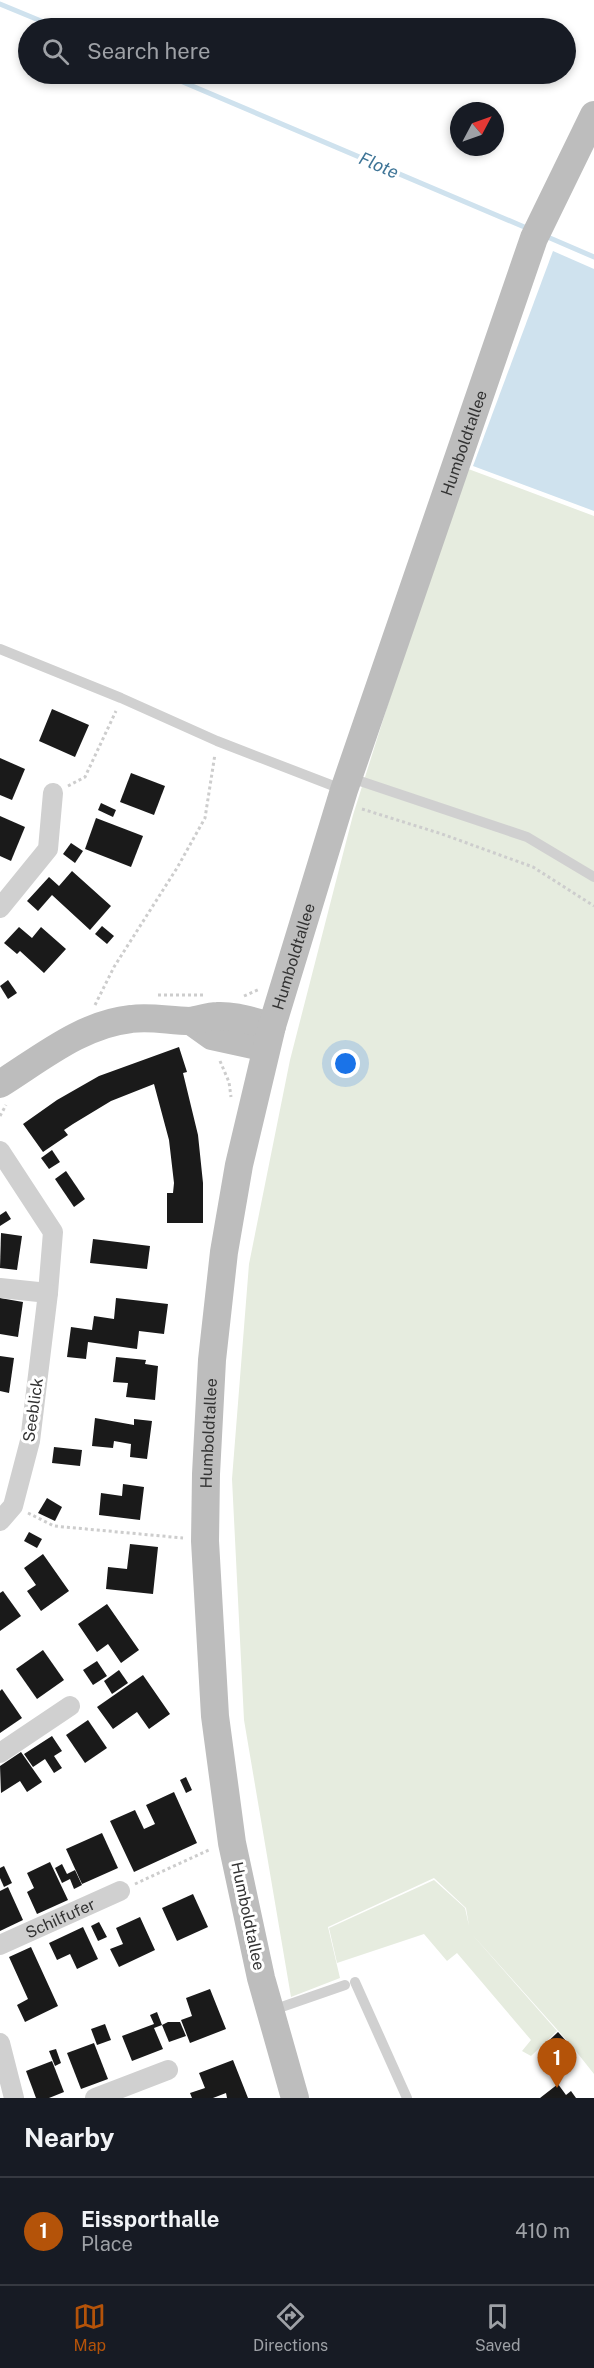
<!DOCTYPE html>
<style>
:root{--surface:#171b24;--page:#242831;--text:#f1f3f6;--muted:#9ea1a6;--line:#363941;--accent:#b45309}
body{margin:0;font-family:"Public Sans",sans-serif;background:var(--page);color:var(--text)}
.compass{position:absolute;left:450px;top:102px;width:54px;height:54px;border-radius:50%;background:var(--surface);box-shadow:0 3px 9px #0003;rotate:49deg}
.you{position:absolute;left:346px;top:1064px;width:21px;height:21px;margin:-15px;border:4px solid #fff;border-radius:50%;background:#1a73e8;box-shadow:0 0 0 9px #1a73e833}
.badge{display:grid;place-items:center;width:39px;height:39px;border-radius:50%;background:var(--accent);color:#fff;font-size:20px;font-weight:700}
.pin{position:absolute;translate:-50% -50px;filter:drop-shadow(0 2px 3px #0008)}
.pin::after{content:'';position:absolute;top:32px;width:21px;height:18px;background:inherit;clip-path:polygon(0 0,100% 0,50% 100%)}
.list{margin:0;padding:0;list-style:none}
h2{display:flex;justify-content:space-between;align-items:center;height:78px;margin:0;padding:0 24px;font-size:26px}
h2 small{font-size:20px;font-weight:400;color:var(--muted)}
.list li{display:grid;grid-template-columns:39px 1fr auto;gap:18px;align-items:center;box-sizing:border-box;height:108px;padding:0 24px;border-top:2px solid var(--line)}
.list b{display:block;font-size:22px;white-space:nowrap}
.list p{margin:0;font-size:20px;white-space:nowrap;color:var(--muted)}
.list em{font-size:20px;font-style:normal;color:var(--muted)}
.icon{flex:none;width:33px;height:33px;fill:none;stroke:currentColor;stroke-width:2;stroke-linecap:round;stroke-linejoin:round}
.map{position:relative;flex:none;width:594px;height:2098px;overflow:hidden}
.search{position:absolute;background:var(--surface);box-shadow:0 3px 9px #0003;left:18px;right:18px;top:18px;height:66px;display:flex;align-items:center;gap:15px;box-sizing:border-box;padding:0 21px;border-radius:33px;color:var(--muted);font-size:22px}
.sheet{height:186px;background:var(--surface)}
nav{display:flex;justify-content:space-around;align-items:center;box-sizing:border-box;height:84px;border-top:2px solid var(--line);background:var(--surface);font-size:16px;color:var(--muted)}
nav a{display:grid;justify-items:center;gap:3px}
nav .on{color:var(--accent)}
.map>svg:first-child{display:block}
.green{fill:#e6ecdf}
.water{fill:#cfe2ee}
.lines{fill:none;stroke-linecap:round;stroke-linejoin:round}
.stream{stroke:#cfe2ee;stroke-width:5}
.building{fill:#1a1a1a}
.path{stroke:#cdcdcd;stroke-width:3;stroke-dasharray:3 3;stroke-linecap:butt}
.lane{stroke:#d0d0d0;stroke-width:10}
.street{stroke:#d0d0d0;stroke-width:20}
.secondary{stroke:#bdbdbd;stroke-width:28}
.labels{text-anchor:middle;dominant-baseline:central;stroke-width:6;stroke-linejoin:round;paint-order:stroke}
.street-label{font-size:16px;fill:#333;stroke:#fff}
.water-label{font-size:18px;font-style:italic;fill:#3f7597;stroke:#fff}
</style>
<div class="map">
<svg width="594" height="2098" viewBox="0 0 594 2098">
<rect width="100%" height="100%" fill="#fff"/>
<polygon class="green" points="463,467 594,516 594,2074 571,2045 470,1932 557,2031 531,2056 522,2051 531,2040 457,1953 447,1961 424,1934 337,1963 329,1928 434,1880 465,1908 469,1926 466,1908 434,1878 328,1927 340,1978 291,1997 244,1720 232,1479 249,1264 290,1060 353,815"/>
<polygon class="water" points="553,251 594,269 594,511 473,466"/>
<g class="lines">
<g class="stream">
<polyline points="0,4 58,28"/>
<polyline points="164,74 529,229"/>
<polyline points="543,235 594,257"/>
</g>
</g>
<g class="building">
<polygon points="52,709 89,725 75,757 39,741"/>
<polygon points="0,758 25,769 12,800 0,795"/>
<polygon points="131,773 165,786 154,815 120,802"/>
<polygon points="101,803 116,810 113,817 98,810"/>
<polygon points="0,816 25,827 11,861 0,856"/>
<polygon points="96,818 143,836 131,867 85,849"/>
<polygon points="71,843 83,851 75,863 63,854"/>
<polygon points="72,871 111,906 90,930 52,895 38,911 27,901 49,877 59,886"/>
<polygon points="102,926 114,936 107,944 95,934"/>
<polygon points="19,927 32,938 41,927 66,949 44,973 20,951 17,954 4,943"/>
<polygon points="8,980 17,993 8,999 0,986"/>
<polygon points="179,1047 187,1072 183,1073 198,1135 203,1183 203,1223 167,1223 167,1193 173,1193 174,1183 169,1140 154,1084 111,1101 73,1124 64,1130 68,1135 43,1152 23,1124 57,1100 99,1076"/>
<polygon points="52,1150 60,1162 49,1169 41,1158"/>
<polygon points="66,1171 85,1199 74,1207 55,1179"/>
<polygon points="6,1211 11,1219 0,1226 0,1215"/>
<polygon points="1,1233 22,1236 17,1270 0,1268"/>
<polygon points="93,1239 150,1246 147,1269 90,1263"/>
<polygon points="0,1298 23,1302 18,1337 0,1334"/>
<polygon points="116,1298 168,1304 164,1334 139,1331 137,1349 88,1342 86,1359 67,1357 71,1327 92,1330 94,1316 114,1319"/>
<polygon points="0,1356 14,1358 9,1393 0,1391"/>
<polygon points="116,1357 146,1360 145,1364 158,1366 155,1400 126,1397 128,1383 113,1382"/>
<polygon points="95,1418 134,1425 134,1419 152,1421 147,1459 130,1457 131,1444 114,1441 113,1448 92,1446"/>
<polygon points="54,1447 82,1450 80,1466 52,1463"/>
<polygon points="123,1484 144,1487 140,1520 99,1515 101,1493 122,1496"/>
<polygon points="47,1498 62,1507 55,1521 38,1513"/>
<polygon points="29,1532 42,1539 37,1548 24,1541"/>
<polygon points="130,1544 158,1547 153,1594 106,1589 108,1567 127,1569"/>
<polygon points="43,1554 69,1591 41,1611 27,1591 36,1585 24,1568"/>
<polygon points="3,1591 21,1616 0,1631 0,1593"/>
<polygon points="107,1604 139,1650 121,1663 108,1644 97,1652 78,1624"/>
<polygon points="43,1650 64,1680 37,1699 16,1669"/>
<polygon points="97,1661 107,1676 93,1685 83,1670"/>
<polygon points="119,1670 128,1683 112,1694 104,1681"/>
<polygon points="143,1675 170,1714 149,1729 137,1712 113,1729 97,1707"/>
<polygon points="2,1689 22,1718 0,1733 0,1691"/>
<polygon points="88,1720 107,1748 85,1763 66,1735"/>
<polygon points="52,1736 62,1751 54,1756 62,1768 54,1773 45,1759 33,1767 24,1754"/>
<polygon points="21,1752 42,1782 27,1792 20,1781 1,1793 0,1766"/>
<polygon points="186,1777 192,1790 186,1793 180,1780"/>
<polygon points="174,1792 197,1843 134,1872 110,1821 135,1810 144,1829 155,1824 146,1805"/>
<polygon points="102,1833 118,1868 82,1884 66,1849"/>
<polygon points="50,1862 68,1900 37,1914 27,1892 34,1888 27,1873"/>
<polygon points="62,1864 67,1874 75,1870 82,1885 74,1889 70,1879 62,1883 55,1868"/>
<polygon points="4,1866 12,1883 4,1887 0,1878 0,1868"/>
<polygon points="8,1887 23,1920 0,1931 0,1891"/>
<polygon points="193,1894 208,1927 177,1941 162,1908"/>
<polygon points="140,1917 155,1950 119,1967 110,1949 123,1944 116,1928"/>
<polygon points="99,1922 107,1937 98,1941 91,1926"/>
<polygon points="83,1927 98,1959 77,1969 70,1954 57,1960 49,1943"/>
<polygon points="31,1947 58,2006 25,2022 17,2005 28,1999 9,1957"/>
<polygon points="210,1989 226,2029 190,2043 181,2020 192,2016 186,1998"/>
<polygon points="157,2012 162,2025 154,2028 163,2049 132,2061 122,2036 154,2024 150,2015"/>
<polygon points="168,2022 180,2022 186,2036 169,2042 162,2025"/>
<polygon points="105,2024 111,2040 97,2045 91,2029"/>
<polygon points="558,2032 568,2043 550,2060 540,2049"/>
<polygon points="94,2043 108,2079 81,2089 67,2053"/>
<polygon points="56,2049 61,2063 55,2066 49,2051"/>
<polygon points="233,2060 248,2098 227,2098 226,2093 213,2098 192,2098 190,2093 205,2088 199,2073"/>
<polygon points="52,2061 64,2092 49,2098 36,2098 26,2071"/>
<polygon points="558,2084 566,2095 571,2091 576,2098 540,2098"/>
</g>
<g class="lines">
<g class="path">
<polyline points="68,786 85,777 116,711"/>
<polyline points="362,809 442,834 533,867 594,906"/>
<polyline points="158,995 203,995"/>
<polyline points="244,996 260,989"/>
<polyline points="95,1005 114,967 177,868 205,818 215,754"/>
<polyline points="220,1061 229,1082 231,1097"/>
<polyline points="0,1116 6,1105"/>
<polyline points="28,1513 54,1526 183,1538"/>
<polyline points="135,1884 211,1849"/>
</g>
<g class="lane">
<polyline points="0,649 121,698 217,741 344,790"/>
<polyline points="348,777 527,837 594,877"/>
<polyline points="355,1982 407,2098"/>
<polyline points="270,2011 345,1985"/>
</g>
<g class="street">
<polyline points="0,908 48,849 53,793"/>
<polyline points="0,1151 53,1232 48,1293 30,1441 13,1506 0,1521"/>
<polyline points="0,1288 48,1293"/>
<polyline points="0,1753 70,1706"/>
<path id="s1" d="M 0,1945 L 120,1891"/>
<polyline points="0,2043 14,2098"/>
<polyline points="95,2098 168,2070"/>
</g>
<g class="secondary">
<polyline points="191,1021 212,1036 266,1048"/>
<path d="M 0,1084 C 40,1059 82,1024 131,1019 C 151,1016 170,1021 190,1021 C 199,1020 208,1016 217,1016 C 235,1015 254,1022 272,1026"/>
<path id="s2" d="M 295,2098 L 261,1978 L 232,1843 L 215,1716 L 205,1541 L 206,1474 L 212,1360 L 224,1252 L 239,1165 L 272,1026 L 344,790 L 534,238 L 594,115"/>
</g>
</g>
<g class="labels">
<g class="street-label">
<text stroke="none"><textPath href="#s2" startOffset="1701">Humboldtallee</textPath></text>
<text stroke="none"><textPath href="#s2" startOffset="1160">Humboldtallee</textPath></text>
<text transform="translate(33 1410) rotate(-82)">Seeblick</text>
<text stroke="none"><textPath href="#s2" startOffset="674">Humboldtallee</textPath></text>
<text transform="translate(248 1916) rotate(78)">Humboldtallee</text>
<text stroke="none"><textPath href="#s1" startOffset="66">Schilfufer</textPath></text>
</g>
<g class="water-label">
<text transform="translate(379 165) rotate(23)">Flote</text>
</g>
</g>
</svg>
<svg class="compass" viewBox="-18 -18 36 36"><path d="M0-13l5 13h-10z" fill="#e53935"/><path d="M0 13l5-13h-10z" fill="#9ea1a6"/></svg>
<div class="you"></div>
<div class="pin badge" style="left:557px;top:2088px">1</div>
<div class="search"><svg class="icon" aria-label="search" viewBox="0 0 24 24"><circle cx="10" cy="10" r="6"/><path d="M15 15l6 6"/></svg>Search here</div>
</div>
<section class="sheet">
<h2>Nearby<small></small></h2>
<ul class="list">
<li><span class="badge">1</span><div><b>Eissporthalle</b><p>Place</p></div><em>410 m</em></li>
</ul>
</section>
<nav>
<a class="on"><svg class="icon" aria-label="map" viewBox="0 0 24 24"><path d="M3 6l6-2 6 2 6-2v14l-6 2-6-2-6 2zM9 4v14M15 6v14"/></svg>Map</a>
<a><svg class="icon" aria-label="directions" viewBox="0 0 24 24"><path d="M12 3l9 9-9 9-9-9zM9 14v-3h6M13 9l2 2-2 2"/></svg>Directions</a>
<a><svg class="icon" aria-label="saved" viewBox="0 0 24 24"><path d="M7 4h10v16l-5-4-5 4z"/></svg>Saved</a>
</nav>
